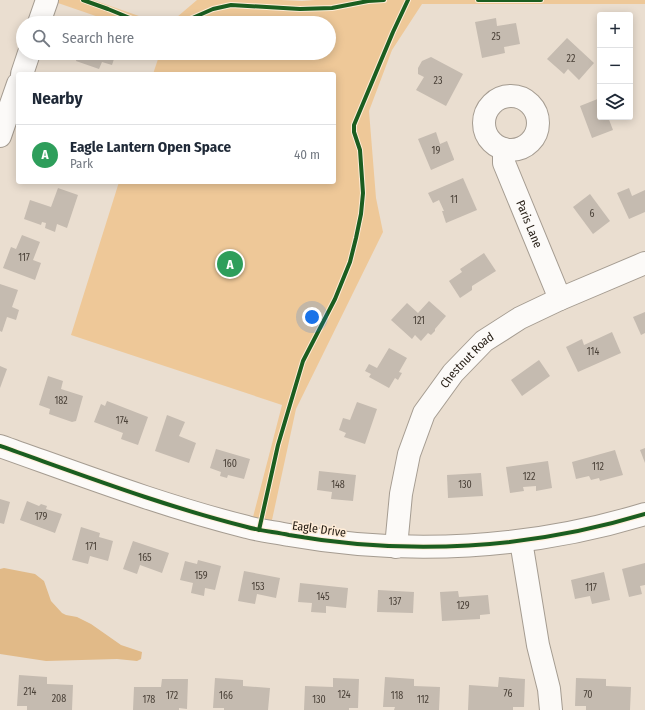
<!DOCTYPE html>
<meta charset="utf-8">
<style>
:root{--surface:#fff;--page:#f2f2f3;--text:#1f2937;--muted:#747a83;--line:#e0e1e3;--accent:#1a73e8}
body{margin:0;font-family:"Fira Sans Condensed",sans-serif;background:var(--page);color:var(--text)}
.controls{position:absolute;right:12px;top:12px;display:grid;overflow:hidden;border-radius:4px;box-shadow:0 2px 10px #0003}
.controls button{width:36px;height:36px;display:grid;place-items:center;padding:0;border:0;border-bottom:1px solid var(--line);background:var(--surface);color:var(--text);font:20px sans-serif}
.you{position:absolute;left:312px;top:317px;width:14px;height:14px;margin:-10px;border:3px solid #fff;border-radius:50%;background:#1a73e8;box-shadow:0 0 0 6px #1a73e833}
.badge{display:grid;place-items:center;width:26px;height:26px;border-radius:50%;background:var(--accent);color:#fff;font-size:13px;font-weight:700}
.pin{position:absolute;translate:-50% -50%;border:2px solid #fff;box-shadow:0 1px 4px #0006}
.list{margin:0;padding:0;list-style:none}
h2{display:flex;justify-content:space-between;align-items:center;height:52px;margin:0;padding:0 16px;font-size:17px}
h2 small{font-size:13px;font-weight:400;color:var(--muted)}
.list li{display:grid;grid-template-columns:26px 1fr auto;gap:12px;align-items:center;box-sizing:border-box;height:60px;padding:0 16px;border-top:1px solid var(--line)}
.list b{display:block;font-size:15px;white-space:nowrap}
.list p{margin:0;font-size:13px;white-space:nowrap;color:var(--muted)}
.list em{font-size:13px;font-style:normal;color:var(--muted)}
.icon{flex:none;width:22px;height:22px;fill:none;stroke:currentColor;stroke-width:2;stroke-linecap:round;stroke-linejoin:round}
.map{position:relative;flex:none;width:645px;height:710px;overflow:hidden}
.search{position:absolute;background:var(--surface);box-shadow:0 2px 10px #0003;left:16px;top:16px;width:320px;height:44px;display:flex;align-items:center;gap:10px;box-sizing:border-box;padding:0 14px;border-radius:22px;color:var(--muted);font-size:15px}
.panel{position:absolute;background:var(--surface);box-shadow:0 2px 10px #0003;left:16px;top:72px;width:320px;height:112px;border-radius:4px}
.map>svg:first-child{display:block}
.green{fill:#eec898}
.forest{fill:#e1ba88}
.building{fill:#c5bbb0}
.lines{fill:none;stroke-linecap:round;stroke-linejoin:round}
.minor-casing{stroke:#a59c91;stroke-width:24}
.minor{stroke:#fcfaf8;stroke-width:22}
.cycleway-casing{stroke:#ffedd8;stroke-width:6}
.cycleway{stroke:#1b5e20;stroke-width:4}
.labels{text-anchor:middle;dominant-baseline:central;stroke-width:3;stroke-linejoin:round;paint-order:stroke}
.number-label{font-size:10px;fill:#4b4239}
.street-label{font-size:12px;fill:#221a11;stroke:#ffedd8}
</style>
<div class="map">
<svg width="645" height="710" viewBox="0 0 645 710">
<rect width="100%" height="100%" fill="#eaded0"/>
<g class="green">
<polygon points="59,0 93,0 159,23 116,23 58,3"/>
<polygon points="197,0 281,0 302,1 315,0 645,0 645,4 422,4 392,50 369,111 376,198 383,232 296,409 272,520 253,517 282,405 71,335 119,182 334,182 334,74 153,74 160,53 329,53 329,23 170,23"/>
</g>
<polygon class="forest" points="4,568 35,574 44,581 51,601 62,613 66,615 77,617 91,624 121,645 142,652 141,659 137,661 117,659 46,661 0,654 0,569"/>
<g class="building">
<polygon points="496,18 497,26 516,23 520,44 504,47 505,53 482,58 475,22"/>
<polygon points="567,38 594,63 579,80 568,69 564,74 547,59"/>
<polygon points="78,53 116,53 112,65 102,62 99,69 76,61"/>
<polygon points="431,57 463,74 446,106 416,90 424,77 418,74 418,68 422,61"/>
<polygon points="600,98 600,117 608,117 613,130 592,138 580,106"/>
<polygon points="436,132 440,144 447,141 454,159 454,160 431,170 418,139"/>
<polygon points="463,178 477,210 446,223 442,211 444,211 439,200 433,203 428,193"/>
<polygon points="58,188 78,195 67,228 57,224 55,232 45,228 46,223 42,222 41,225 24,219 30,200 51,207"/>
<polygon points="629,188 632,196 645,190 645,212 629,219 617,193"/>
<polygon points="590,194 610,221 593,234 573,207"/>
<polygon points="22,235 40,242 33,260 41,263 35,280 3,268 11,247 16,249"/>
<polygon points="484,253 496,271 472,286 472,290 460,298 449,281 462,272 460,269"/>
<polygon points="0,284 18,290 12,307 19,310 16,320 7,317 2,332 0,331"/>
<polygon points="429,301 446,316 435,329 435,331 431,335 428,333 421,341 415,335 412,339 391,320 407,303 418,313"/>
<polygon points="645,312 645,333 641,335 633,317"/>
<polygon points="612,332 621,353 578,372 566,347 582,339 584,345"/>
<polygon points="389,348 407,358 399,372 402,373 398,380 395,378 389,388 369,377 371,374 365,371 369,364 377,368"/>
<polygon points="539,360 550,376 522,396 511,380"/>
<polygon points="0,366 7,369 0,388"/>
<polygon points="48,376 63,381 61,389 83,396 76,421 72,422 49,414 50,409 39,405"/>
<polygon points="107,401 148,417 138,445 121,439 123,433 94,422 101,404 105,406"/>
<polygon points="357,402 377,409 365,444 344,437 346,433 339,430 343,418 350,420"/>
<polygon points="167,415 185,422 179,436 196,443 189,463 155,451"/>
<polygon points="645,448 645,463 640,450"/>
<polygon points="216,449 250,459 244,479 228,475 227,478 220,476 221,472 210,468"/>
<polygon points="615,450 623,475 600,481 599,478 591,480 589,476 576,479 572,462"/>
<polygon points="548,461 552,488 536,491 536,486 523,487 524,491 510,493 506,467"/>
<polygon points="319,471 356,475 353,501 331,499 332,492 317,490"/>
<polygon points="481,473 483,496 448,498 447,475"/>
<polygon points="0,499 10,502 4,524 0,523"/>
<polygon points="27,501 39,506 41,504 47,506 46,509 62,514 55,533 20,520"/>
<polygon points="81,527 100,533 99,537 113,541 108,561 90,556 88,564 72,560"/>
<polygon points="133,541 169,553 162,573 140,565 137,574 123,569"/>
<polygon points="198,560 221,566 215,590 205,588 204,596 191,593 193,583 180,580 185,561 197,564"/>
<polygon points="645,563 645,585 640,586 642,594 629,597 622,569"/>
<polygon points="244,571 280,578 276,598 257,594 255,604 238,601"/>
<polygon points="604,572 610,600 592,604 590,596 575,599 571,580"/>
<polygon points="300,583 348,588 346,608 326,606 326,613 311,612 312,603 298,602"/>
<polygon points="378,590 414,592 413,613 377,612"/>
<polygon points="458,591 459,597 488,595 490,614 480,615 480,619 442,621 440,592"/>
<polygon points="19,675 47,677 47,684 73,685 72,710 27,710 27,706 17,706"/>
<polygon points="385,677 414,679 414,686 440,687 439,710 394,710 395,707 383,707"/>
<polygon points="499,677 525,679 524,707 513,707 513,710 468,710 469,685 498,687"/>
<polygon points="215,678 243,680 243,686 270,688 268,710 224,710 224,708 213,708"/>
<polygon points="333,678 359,679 358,708 349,708 349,710 304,710 305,686 333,687"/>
<polygon points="576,678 606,679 606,686 631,687 630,710 586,710 586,706 575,706"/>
<polygon points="162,679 188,679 187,709 179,708 179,710 133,710 134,687 161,687"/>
</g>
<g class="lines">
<g class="minor-casing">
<g id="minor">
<polyline points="39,23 47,0"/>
<polyline points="22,74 29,53"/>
<circle cx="511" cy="123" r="27"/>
<polyline points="0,136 18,84"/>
<path id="s1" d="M 504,149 L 504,163 L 560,299"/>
<path d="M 0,446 C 82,475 163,506 247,527 C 261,531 275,532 289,535 C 408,556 530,549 645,514"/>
<polyline points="521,541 538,645 549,689 551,710"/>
<path id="s2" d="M 396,547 L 401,494 L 409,454 L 424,413 L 453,373 L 484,341 L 520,318 L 560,299 L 645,263"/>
</g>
</g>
<use href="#minor" class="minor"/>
<g class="cycleway-casing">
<g id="cycleway">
<polyline points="83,0 108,9 142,23"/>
<polyline points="478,0 541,0"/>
<polyline points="181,23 213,9 231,5 300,9 332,8 368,1 384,0"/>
<path d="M 0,446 C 82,475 163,506 247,527 C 261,531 275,532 289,535 C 408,556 530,549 645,514"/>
<polyline points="259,530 278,445 303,361 335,299 350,262 356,238 361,214 363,193 360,150 354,132 354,125 393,32 408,0"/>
</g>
</g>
<use href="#cycleway" class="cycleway"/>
</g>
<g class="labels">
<g class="number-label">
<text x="496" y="37">25</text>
<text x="571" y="59">22</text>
<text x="438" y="81">23</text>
<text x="436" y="151">19</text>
<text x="454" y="200">11</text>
<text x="592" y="214">6</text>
<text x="24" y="258">117</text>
<text x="419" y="321">121</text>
<text x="593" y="352">114</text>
<text x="61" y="401">182</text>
<text x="122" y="421">174</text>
<text x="230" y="464">160</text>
<text x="598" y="467">112</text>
<text x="529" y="477">122</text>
<text x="338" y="485">148</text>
<text x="465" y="485">130</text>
<text x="41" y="517">179</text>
<text x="91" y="547">171</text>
<text x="145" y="558">165</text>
<text x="201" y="576">159</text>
<text x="258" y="587">153</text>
<text x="591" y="588">117</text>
<text x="323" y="597">145</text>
<text x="395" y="602">137</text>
<text x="463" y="606">129</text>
<text x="30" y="692">214</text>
<text x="508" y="694">76</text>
<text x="344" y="695">124</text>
<text x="588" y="695">70</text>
<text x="172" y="696">172</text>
<text x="226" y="696">166</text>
<text x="397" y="696">118</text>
<text x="59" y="699">208</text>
<text x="149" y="700">178</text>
<text x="319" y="700">130</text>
<text x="423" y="700">112</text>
</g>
<g class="street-label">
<text stroke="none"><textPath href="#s1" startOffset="80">Paris Lane</textPath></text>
<text stroke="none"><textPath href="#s2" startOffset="206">Chestnut Road</textPath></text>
<text transform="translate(319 529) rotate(8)">Eagle Drive</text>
</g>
</g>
</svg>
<div class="controls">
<button>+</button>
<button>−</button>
<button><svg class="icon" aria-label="layers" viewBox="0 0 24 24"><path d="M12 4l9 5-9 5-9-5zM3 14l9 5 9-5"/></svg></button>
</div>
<div class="you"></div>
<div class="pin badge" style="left:230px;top:264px;background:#2e9e5b">A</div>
<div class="search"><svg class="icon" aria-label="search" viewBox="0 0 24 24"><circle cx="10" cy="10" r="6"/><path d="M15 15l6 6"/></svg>Search here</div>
<section class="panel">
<h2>Nearby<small></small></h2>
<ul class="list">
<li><span class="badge" style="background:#2e9e5b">A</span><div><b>Eagle Lantern Open Space</b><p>Park</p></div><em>40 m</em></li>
</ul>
</section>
</div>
